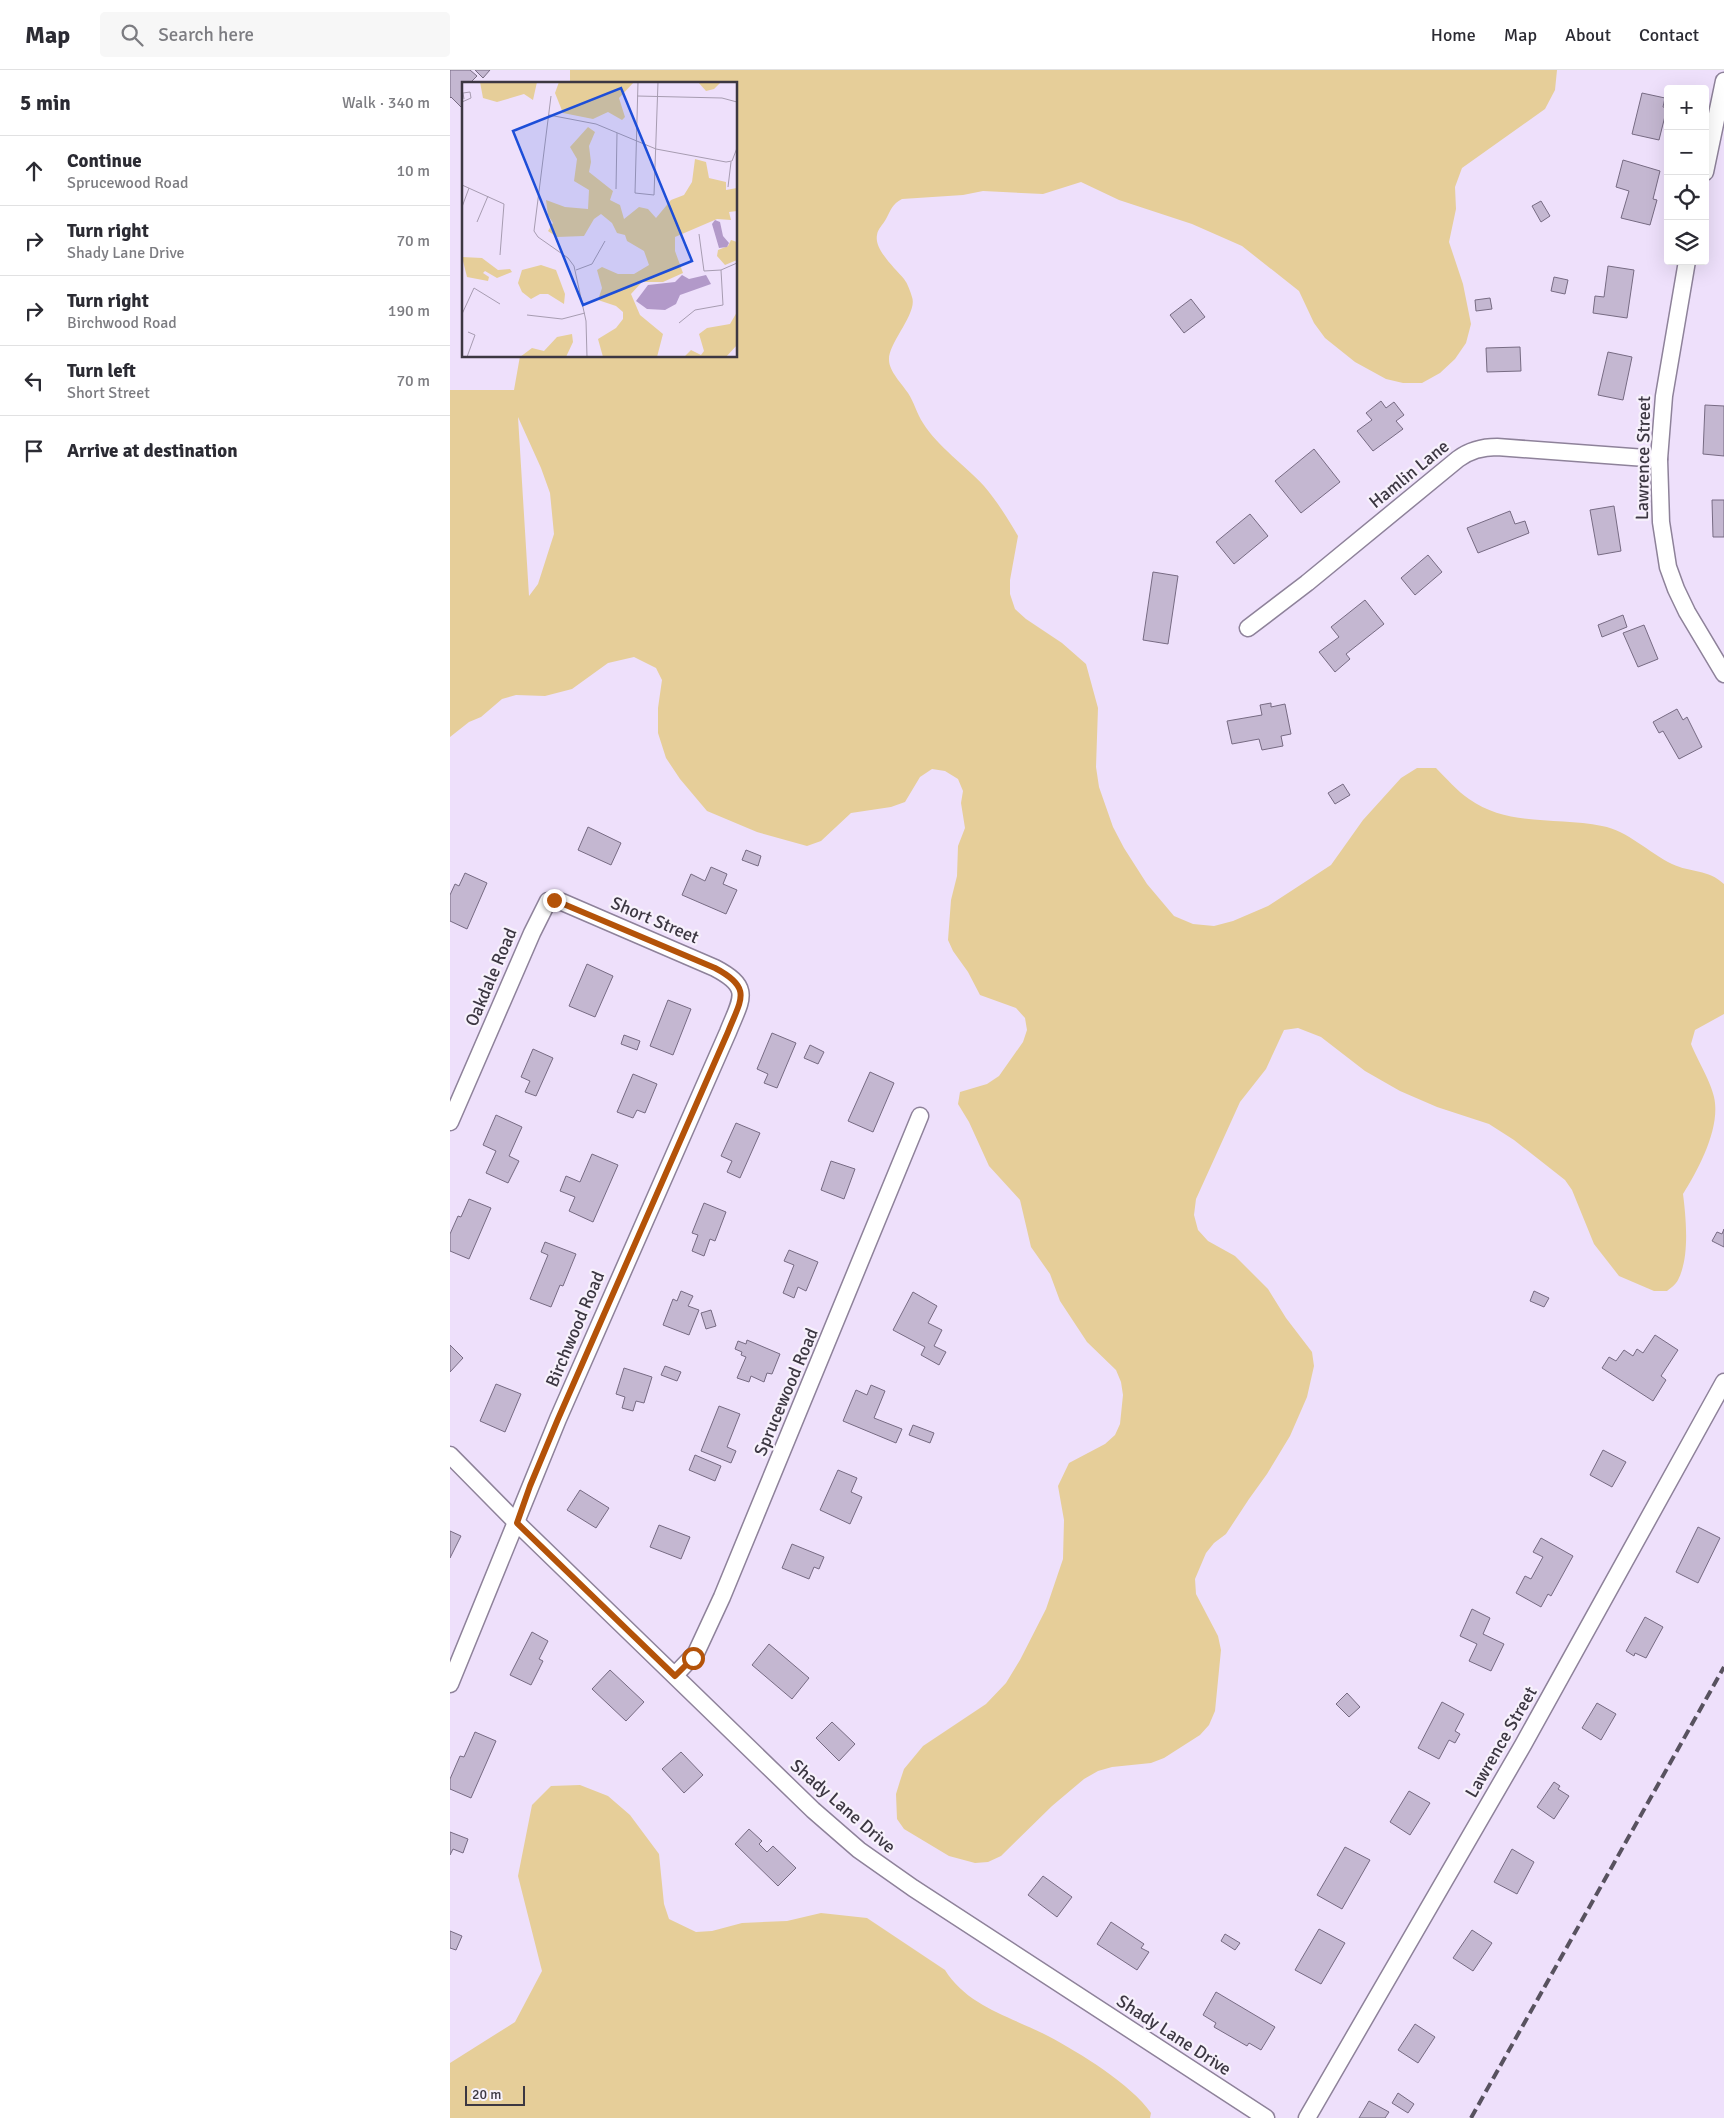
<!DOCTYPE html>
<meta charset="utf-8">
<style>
:root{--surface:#fff;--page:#f7f7f7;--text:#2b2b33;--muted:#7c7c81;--line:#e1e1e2}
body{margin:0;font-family:Signika,sans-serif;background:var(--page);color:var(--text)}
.controls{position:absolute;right:15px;top:15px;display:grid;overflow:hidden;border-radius:5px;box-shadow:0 5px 20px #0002}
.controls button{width:45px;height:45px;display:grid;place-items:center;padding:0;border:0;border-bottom:1px solid var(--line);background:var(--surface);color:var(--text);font:25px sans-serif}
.scale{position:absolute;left:15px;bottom:12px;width:60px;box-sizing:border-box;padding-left:5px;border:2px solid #3c3742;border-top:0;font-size:14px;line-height:18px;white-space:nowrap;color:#3c3742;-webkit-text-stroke:4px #f7f1fc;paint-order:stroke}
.stop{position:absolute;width:15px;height:15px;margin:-11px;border:4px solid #b45309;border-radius:50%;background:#fff}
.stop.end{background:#b45309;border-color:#fff;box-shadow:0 1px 5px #0008}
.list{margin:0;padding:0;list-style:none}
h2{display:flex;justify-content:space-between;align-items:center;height:65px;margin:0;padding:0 20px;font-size:21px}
h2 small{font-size:16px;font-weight:400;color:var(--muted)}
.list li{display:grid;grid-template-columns:32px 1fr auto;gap:15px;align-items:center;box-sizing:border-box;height:70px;padding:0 20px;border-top:1px solid var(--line)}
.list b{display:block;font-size:19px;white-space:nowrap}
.list p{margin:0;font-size:16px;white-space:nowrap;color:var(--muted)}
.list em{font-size:16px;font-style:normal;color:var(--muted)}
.icon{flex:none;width:28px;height:28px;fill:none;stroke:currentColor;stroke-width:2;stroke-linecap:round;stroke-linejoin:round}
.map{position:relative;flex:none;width:1274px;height:2048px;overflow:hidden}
header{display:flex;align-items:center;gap:30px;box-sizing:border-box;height:70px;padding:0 25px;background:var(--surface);border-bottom:1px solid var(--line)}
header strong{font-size:24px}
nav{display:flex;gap:28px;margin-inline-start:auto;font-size:18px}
.search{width:350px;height:45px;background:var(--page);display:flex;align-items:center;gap:12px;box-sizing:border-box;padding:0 18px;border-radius:5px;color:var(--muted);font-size:19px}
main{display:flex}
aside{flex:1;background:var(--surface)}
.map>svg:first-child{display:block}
.green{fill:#e6ce99;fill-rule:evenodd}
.building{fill:#c4b7d1;stroke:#776b83}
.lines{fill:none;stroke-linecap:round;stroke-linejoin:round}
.street-casing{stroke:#8e829a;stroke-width:19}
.street{stroke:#fff;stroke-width:16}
.rail{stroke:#58525f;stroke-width:4;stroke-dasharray:10 5;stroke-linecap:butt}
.route{stroke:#b45309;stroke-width:6}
.labels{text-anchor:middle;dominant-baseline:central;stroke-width:4.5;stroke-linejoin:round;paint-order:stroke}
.street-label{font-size:18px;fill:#3c3742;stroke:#f7f1fc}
.inset-road{fill:none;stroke:#a79cb1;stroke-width:1}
.view{fill:#1d4ed8;fill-opacity:0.15;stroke:#1d4ed8;stroke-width:2.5}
.inset-edge{fill:none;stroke:#3c3742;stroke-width:2.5}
</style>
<header>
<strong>Map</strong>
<div class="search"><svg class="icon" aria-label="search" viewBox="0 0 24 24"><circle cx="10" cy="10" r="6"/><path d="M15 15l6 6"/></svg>Search here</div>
<nav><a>Home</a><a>Map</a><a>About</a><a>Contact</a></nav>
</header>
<main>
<aside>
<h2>5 min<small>Walk · 340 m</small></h2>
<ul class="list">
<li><svg class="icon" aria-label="ahead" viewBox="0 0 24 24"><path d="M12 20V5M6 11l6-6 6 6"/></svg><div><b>Continue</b><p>Sprucewood Road</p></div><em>10 m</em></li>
<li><svg class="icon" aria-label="right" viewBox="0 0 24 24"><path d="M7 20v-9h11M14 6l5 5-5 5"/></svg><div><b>Turn right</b><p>Shady Lane Drive</p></div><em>70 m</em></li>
<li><svg class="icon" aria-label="right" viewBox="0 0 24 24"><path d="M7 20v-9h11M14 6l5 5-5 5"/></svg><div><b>Turn right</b><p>Birchwood Road</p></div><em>190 m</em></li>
<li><svg class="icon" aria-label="left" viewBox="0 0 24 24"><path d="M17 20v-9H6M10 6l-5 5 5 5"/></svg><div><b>Turn left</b><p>Short Street</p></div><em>70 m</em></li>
<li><svg class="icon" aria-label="arrive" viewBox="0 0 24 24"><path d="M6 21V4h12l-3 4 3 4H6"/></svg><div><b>Arrive at destination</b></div></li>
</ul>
</aside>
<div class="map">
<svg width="1274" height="2048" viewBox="0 0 1274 2048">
<rect width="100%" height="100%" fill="#eee0fb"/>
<g class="green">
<path d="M 120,0 L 1107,0 L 1105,20 L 1095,39 L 1012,98 L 1005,117 L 1006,139 L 999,172 L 1013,214 L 1021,254 L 1016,273 L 1005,289 L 990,303 L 972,313 L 953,313 L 936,309 L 905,292 L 875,268 L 864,253 L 849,221 L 792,176 L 742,154 L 669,130 L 631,112 L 593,124 L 533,121 L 513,125 L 452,129 C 442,134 441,140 436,149 C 433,155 428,158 427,165 C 424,180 446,199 454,209 C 458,214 460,221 462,227 C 468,243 438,273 439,290 C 439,301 452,314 458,323 C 464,332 467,344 473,353 C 488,377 515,395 534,416 C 547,431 558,449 568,466 L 560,510 L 560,524 L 565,539 L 576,549 L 612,573 L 636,594 L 648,638 L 646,697 L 649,717 L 663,757 L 674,778 L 697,814 L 724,846 L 743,854 L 764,856 L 783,851 L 818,836 L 881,795 L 913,750 L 951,708 L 967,698 L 986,698 C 996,708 1007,721 1019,729 C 1058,757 1108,747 1152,756 C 1178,761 1198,782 1222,794 C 1241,803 1258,799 1274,814 L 1274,944 L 1245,960 L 1241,974 C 1247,989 1261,1012 1264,1027 C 1271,1057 1249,1099 1233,1124 C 1236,1148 1240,1187 1228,1210 C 1226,1214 1221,1218 1217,1221 L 1204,1221 L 1169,1206 L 1144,1174 L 1122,1120 L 1115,1110 L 1064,1070 L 1039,1054 L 987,1037 L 950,1021 L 915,1001 L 871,967 L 848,958 L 834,960 L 816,999 L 790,1032 L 746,1129 L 744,1145 L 748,1160 L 758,1171 L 785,1186 L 818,1219 L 836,1248 L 862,1282 L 864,1296 L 857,1327 L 840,1366 L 817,1404 L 799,1429 L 776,1464 L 764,1473 L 756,1483 L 745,1509 L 746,1524 L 768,1566 L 771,1580 L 765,1641 L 759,1655 L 750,1665 L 714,1688 L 701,1693 L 662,1697 L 648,1701 L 634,1709 L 602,1736 L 551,1786 L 538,1792 L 525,1793 L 499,1786 L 454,1759 L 447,1749 L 446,1724 L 450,1711 L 454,1699 L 473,1676 L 536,1634 L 556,1613 L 570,1590 L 596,1539 L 613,1489 L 614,1450 L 608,1416 L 619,1393 L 655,1374 L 665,1365 L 670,1354 L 673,1325 L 671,1312 L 666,1300 L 637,1272 L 610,1231 L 600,1204 L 581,1177 L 570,1130 L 539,1096 L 519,1052 L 508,1034 L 510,1022 L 537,1014 L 549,1006 L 573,972 L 577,960 L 575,948 L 566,938 L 530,925 L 518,902 L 503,881 L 498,870 L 501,830 L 507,806 L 508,776 L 515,758 L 511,733 L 513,721 L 508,709 L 495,701 L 482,699 L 470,707 L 455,732 L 441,737 L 401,743 L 371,771 L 357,776 L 307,762 L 257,741 L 230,709 L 216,688 L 208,663 L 208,638 L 212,610 L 206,598 L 184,587 L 158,593 L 122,619 L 95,626 L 66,625 L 52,629 L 31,647 L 19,652 L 0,667 L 0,320 L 64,320 L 70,286 L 286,286 L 286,14 L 120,14 ZM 68,347 L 91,398 L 100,423 L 104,464 L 88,514 L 79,526 Z"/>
<path d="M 130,1715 L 158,1726 L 180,1745 L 209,1784 L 214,1834 L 219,1849 L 246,1862 L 262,1861 L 292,1853 L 337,1851 L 371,1843 L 417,1848 L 495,1900 C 518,1937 562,1947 598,1966 C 630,1983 681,2014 701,2043 L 700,2048 L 0,2048 L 0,1993 L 65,1952 L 92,1901 L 68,1806 L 82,1735 L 101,1716 Z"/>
</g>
<g class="building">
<polygon points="0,0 20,0 27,6 19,14 14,14 12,38 1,27 0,28"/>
<polygon points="25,0 40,0 33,8"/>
<polygon points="1192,23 1215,28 1213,37 1217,38 1209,70 1182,64"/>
<polygon points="1173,90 1210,101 1203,129 1207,130 1200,155 1171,148 1179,121 1166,117"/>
<polygon points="1091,131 1100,146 1091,152 1082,136"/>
<polygon points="1158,196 1184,200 1177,248 1143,243 1145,226 1154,227"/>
<polygon points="1104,207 1118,210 1115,224 1101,221"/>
<polygon points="1040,228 1042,239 1026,241 1025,230"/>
<polygon points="741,229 755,247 734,263 720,245"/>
<polygon points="1070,277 1071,301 1037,302 1036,278"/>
<polygon points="1158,282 1182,287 1173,330 1148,325"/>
<polygon points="931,331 936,338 944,332 954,345 946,351 953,359 923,381 907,361 922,350 916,343"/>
<polygon points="1255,335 1274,336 1274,386 1253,384"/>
<polygon points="864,379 890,412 851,443 825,411"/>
<polygon points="1262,430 1274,430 1274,467 1263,467"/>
<polygon points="1164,436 1171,481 1148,485 1140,440"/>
<polygon points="1060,441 1065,454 1075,451 1079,463 1028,483 1017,458"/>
<polygon points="800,444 818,466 784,494 766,472"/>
<polygon points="978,485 992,502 965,525 951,508"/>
<polygon points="703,502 728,506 718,574 693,570"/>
<polygon points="915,530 934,554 896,584 900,589 885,602 869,582 889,567 881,557"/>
<polygon points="1173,545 1177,557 1152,567 1148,555"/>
<polygon points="1194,555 1208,589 1188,597 1173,563"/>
<polygon points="821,633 821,637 835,634 841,664 831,666 833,676 812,680 809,669 782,674 777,651 812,645 810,635"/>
<polygon points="1227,639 1233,650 1237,647 1252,677 1229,689 1213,661 1209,663 1203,652"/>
<polygon points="893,714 900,725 885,734 878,723"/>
<polygon points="138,757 171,773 161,795 128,780"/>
<polygon points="296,780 311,786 308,796 292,790"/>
<polygon points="261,797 277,804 273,814 287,820 276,844 232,825 241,804 255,811"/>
<polygon points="15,803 37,813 17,859 0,851 0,825 5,814 9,816"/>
<polygon points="137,894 163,906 145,947 119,936"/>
<polygon points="218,930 241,939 223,985 200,976"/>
<polygon points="322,963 346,973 327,1018 314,1013 318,1004 307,999"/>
<polygon points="174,965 190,971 187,980 171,974"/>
<polygon points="360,975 374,982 368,994 354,988"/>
<polygon points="83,979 103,988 86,1026 75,1022 80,1011 71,1007"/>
<polygon points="420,1002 444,1013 423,1062 398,1051"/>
<polygon points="183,1004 207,1014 195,1043 187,1040 183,1048 167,1042"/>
<polygon points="46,1045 72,1057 59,1086 69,1091 58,1113 36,1103 46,1081 33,1075"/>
<polygon points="286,1053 310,1063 290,1108 277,1102 282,1091 271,1086"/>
<polygon points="142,1084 168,1095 143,1152 119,1141 125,1127 110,1121 116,1106 130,1112"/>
<polygon points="381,1091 405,1099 394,1129 371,1120"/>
<polygon points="19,1129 41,1138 19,1189 0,1181 0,1164 8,1146 11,1147"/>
<polygon points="254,1133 276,1142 265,1171 260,1169 254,1186 242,1181 248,1165 242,1163"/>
<polygon points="1274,1159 1274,1177 1262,1171 1267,1162 1272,1164"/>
<polygon points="95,1172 126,1184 113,1216 110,1215 101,1237 80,1229 98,1185 91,1182"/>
<polygon points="339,1180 368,1192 356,1221 348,1217 344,1228 333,1223 344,1195 334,1191"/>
<polygon points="231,1221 243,1226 238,1236 249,1240 239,1265 213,1255 223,1229 227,1231"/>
<polygon points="1084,1221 1099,1228 1094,1237 1080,1231"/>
<polygon points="463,1222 487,1236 478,1253 492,1260 484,1276 496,1282 489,1295 471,1285 475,1277 443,1260"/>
<polygon points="261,1240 266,1256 256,1259 251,1243"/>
<polygon points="1205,1265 1228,1280 1211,1306 1216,1310 1203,1331 1152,1298 1159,1287 1166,1291 1174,1280 1183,1286 1187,1279 1193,1283"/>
<polygon points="297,1270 330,1284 322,1304 317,1303 314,1312 301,1306 299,1312 287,1308 296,1287 291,1285 292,1282 285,1279 288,1271 296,1274"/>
<polygon points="0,1275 13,1288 0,1302"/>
<polygon points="215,1296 231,1302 227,1311 211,1305"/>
<polygon points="174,1298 202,1307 194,1333 186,1331 183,1341 172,1338 175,1327 166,1324"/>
<polygon points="46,1314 71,1324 55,1362 30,1351"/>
<polygon points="421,1315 435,1321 424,1348 452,1359 446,1373 393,1351 406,1320 417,1325"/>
<polygon points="269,1336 290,1344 277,1377 286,1381 281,1393 251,1381"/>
<polygon points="463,1355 484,1363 480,1373 459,1365"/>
<polygon points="1153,1380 1176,1392 1162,1417 1140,1405"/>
<polygon points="245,1385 271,1396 265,1411 239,1400"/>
<polygon points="388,1400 407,1408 401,1422 412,1427 400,1454 370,1440"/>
<polygon points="130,1420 159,1438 146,1458 117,1440"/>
<polygon points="209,1455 240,1467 231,1489 200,1477"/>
<polygon points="1248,1457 1270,1468 1248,1513 1226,1502"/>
<polygon points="0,1461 11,1466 0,1488"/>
<polygon points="1091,1468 1123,1486 1101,1526 1098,1524 1091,1537 1066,1523 1075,1506 1081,1509 1093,1487 1083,1482"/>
<polygon points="342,1474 374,1487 369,1499 364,1497 359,1509 332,1498"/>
<polygon points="1022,1539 1040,1548 1033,1564 1054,1574 1041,1601 1019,1591 1027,1574 1010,1566"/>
<polygon points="1195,1547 1213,1557 1196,1588 1185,1583 1184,1586 1176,1581"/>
<polygon points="82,1562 98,1571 89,1589 93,1591 81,1615 60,1605"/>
<polygon points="319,1574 359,1608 342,1629 302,1595"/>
<polygon points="160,1600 194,1632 176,1651 142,1619"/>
<polygon points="897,1623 910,1637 899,1647 886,1634"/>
<polygon points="992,1632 1014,1644 1005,1661 1010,1664 1005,1673 999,1670 989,1689 968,1678"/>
<polygon points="1147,1633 1166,1644 1151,1670 1132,1658"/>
<polygon points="382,1652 405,1674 389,1691 366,1668"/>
<polygon points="25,1662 46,1671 21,1728 0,1719 0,1709 10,1686 14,1687"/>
<polygon points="231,1682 253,1705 234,1723 212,1699"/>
<polygon points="1104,1712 1110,1716 1108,1719 1119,1726 1104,1749 1087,1737"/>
<polygon points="959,1721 980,1733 960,1765 940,1752"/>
<polygon points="299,1759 312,1771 309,1774 317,1782 323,1776 346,1798 328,1816 285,1774"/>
<polygon points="0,1762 18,1769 13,1783 3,1779 0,1785"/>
<polygon points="895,1777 920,1790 892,1839 867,1825"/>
<polygon points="1062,1779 1084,1792 1067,1824 1044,1812"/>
<polygon points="593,1806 622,1827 607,1847 578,1825"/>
<polygon points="661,1852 694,1874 691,1878 699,1882 687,1900 647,1874"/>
<polygon points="869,1859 895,1873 871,1914 845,1900"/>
<polygon points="1022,1860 1042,1873 1023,1901 1003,1888"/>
<polygon points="0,1861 12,1866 6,1880 0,1878"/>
<polygon points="775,1864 790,1873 785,1880 771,1871"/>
<polygon points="766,1922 825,1957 811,1980 799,1973 797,1976 764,1957 766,1953 753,1945"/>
<polygon points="965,1954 985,1967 968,1993 948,1980"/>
<polygon points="948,2023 964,2034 958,2043 942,2033"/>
<polygon points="919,2031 939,2042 935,2048 909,2048"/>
</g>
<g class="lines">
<g class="street-casing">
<g id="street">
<polyline points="1255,102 1274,11"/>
<polyline points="1237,191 1214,326 1209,389 1211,452 1218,497 1226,519 1237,542 1274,604"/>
<path d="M 798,558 L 857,513 L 1008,389 C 1020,380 1032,377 1047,377 L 1209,389"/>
<path d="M 0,1052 L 82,863 L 98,831 L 104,830 L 112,832 L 265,898 C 303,918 291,929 278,962 L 108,1349 L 0,1614"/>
<polyline points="0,1385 67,1453 363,1740 409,1780 463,1818 816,2048"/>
<polyline points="225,1605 246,1583 272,1527 470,1046"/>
<polyline points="857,2048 1073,1675 1274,1312"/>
</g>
</g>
<use href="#street" class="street"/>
<polyline class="rail" points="1021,2048 1274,1597"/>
</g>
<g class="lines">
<path class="route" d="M 104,830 L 265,898 C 303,918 291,929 278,962 L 108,1349 L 80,1416 L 67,1453 L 225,1606 L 243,1588"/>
</g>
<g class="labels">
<g class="street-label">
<text transform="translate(1193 388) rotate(-89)">Lawrence Street</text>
<text transform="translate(959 404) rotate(-39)">Hamlin Lane</text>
<text transform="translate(205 850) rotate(23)">Short Street</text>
<text transform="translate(41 907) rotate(-67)">Oakdale Road</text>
<text transform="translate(125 1259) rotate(-67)">Birchwood Road</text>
<text transform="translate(336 1322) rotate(-67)">Sprucewood Road</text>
<text transform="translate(1051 1672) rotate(-60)">Lawrence Street</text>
<text transform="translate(393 1736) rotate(41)">Shady Lane Drive</text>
<text transform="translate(724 1965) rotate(33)">Shady Lane Drive</text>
</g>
</g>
<g transform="translate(12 12)">
<rect width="275" height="275" fill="#eee0fb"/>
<path d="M 18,0 L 75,0 L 71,18 L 62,12 L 35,20 L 21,16 ZM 97,0 L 172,0 L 157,16 L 163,35 L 160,38 L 146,30 L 131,37 L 101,31 L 93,11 ZM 236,0 L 259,0 L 252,7 L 244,9 ZM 126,45 L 133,50 L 127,64 L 129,80 L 127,90 L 151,109 L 148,118 L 158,123 L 162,137 L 177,125 L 186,127 L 194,136 L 209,118 L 222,113 L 230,100 L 233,77 L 244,80 L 247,96 L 264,100 L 264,108 L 275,106 L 275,129 L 267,130 L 269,138 L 255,137 L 213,155 L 213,169 L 221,191 L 201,200 L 180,200 L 169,212 L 178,233 L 201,252 L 195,275 L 141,275 L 136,257 L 154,246 L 161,237 L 161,230 L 154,224 L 136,218 L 140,206 L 135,188 L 140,185 L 156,192 L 172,192 L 187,183 L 182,169 L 165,159 L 163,153 L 155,151 L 150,141 L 139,132 L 132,137 L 122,154 L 95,155 L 86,149 L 91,141 L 86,133 L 84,118 L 103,125 L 126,127 L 127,108 L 112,99 L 115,77 L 108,65 ZM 269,158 L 275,160 L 275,178 L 263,183 L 255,174 L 256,168 L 266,164 ZM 0,175 L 20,176 L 36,188 L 48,187 L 50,190 L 35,196 L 23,189 L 21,191 L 27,195 L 26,199 L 5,195 ZM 79,183 L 94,188 L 103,212 L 102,222 L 86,212 L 78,212 L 69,217 L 60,210 L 56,201 L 60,188 ZM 275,230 L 275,263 L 264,275 L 222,275 L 229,268 L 239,273 L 242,269 L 237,252 L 245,246 L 268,242 ZM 110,252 L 111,260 L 104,275 L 58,275 L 70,266 L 82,269 L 95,255 Z" fill="#e6ce99"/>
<path d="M 253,138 L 258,140 L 261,154 L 267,161 L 265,165 L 257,166 L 250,142 ZM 220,193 L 227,197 L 244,193 L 249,202 L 218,213 L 214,222 L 203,228 L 185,227 L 174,219 L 186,203 L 213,200 Z" fill="#b299c9"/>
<path class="inset-road" d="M 176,0 L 173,111 L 192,113 L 196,0M 89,14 L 72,149 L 76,155 L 106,176 L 112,184 L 124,239 L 125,275M 175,14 L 260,16 L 275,20M 0,20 L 9,16 L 8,10 L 1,11 L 2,17M 87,33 L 134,42 L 194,67 L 264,80 L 270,79 L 275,66M 0,103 L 42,122 L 38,173M 266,105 L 269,80M 154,107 L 155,51M 0,125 L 7,106M 15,140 L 26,114M 237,152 L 242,189 L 259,188 L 275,181M 114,188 L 130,182 L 143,159M 0,232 L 12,206 L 38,222M 65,233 L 100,237 L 123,231M 217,241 L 233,228 L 261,223 L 259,188M 5,275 L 13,253 L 6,250"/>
<path class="view" d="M 159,6 L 230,179 L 121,223 L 51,49 Z"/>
<rect width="275" height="275" class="inset-edge"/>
</g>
</svg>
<div class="controls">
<button>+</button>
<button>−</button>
<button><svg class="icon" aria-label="locate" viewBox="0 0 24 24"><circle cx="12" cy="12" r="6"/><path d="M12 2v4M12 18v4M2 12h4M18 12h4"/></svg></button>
<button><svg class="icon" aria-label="layers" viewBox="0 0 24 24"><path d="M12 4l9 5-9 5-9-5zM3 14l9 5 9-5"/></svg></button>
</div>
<div class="scale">20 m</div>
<div class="stop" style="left:243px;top:1588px"></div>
<div class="stop end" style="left:104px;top:830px"></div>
</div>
</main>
